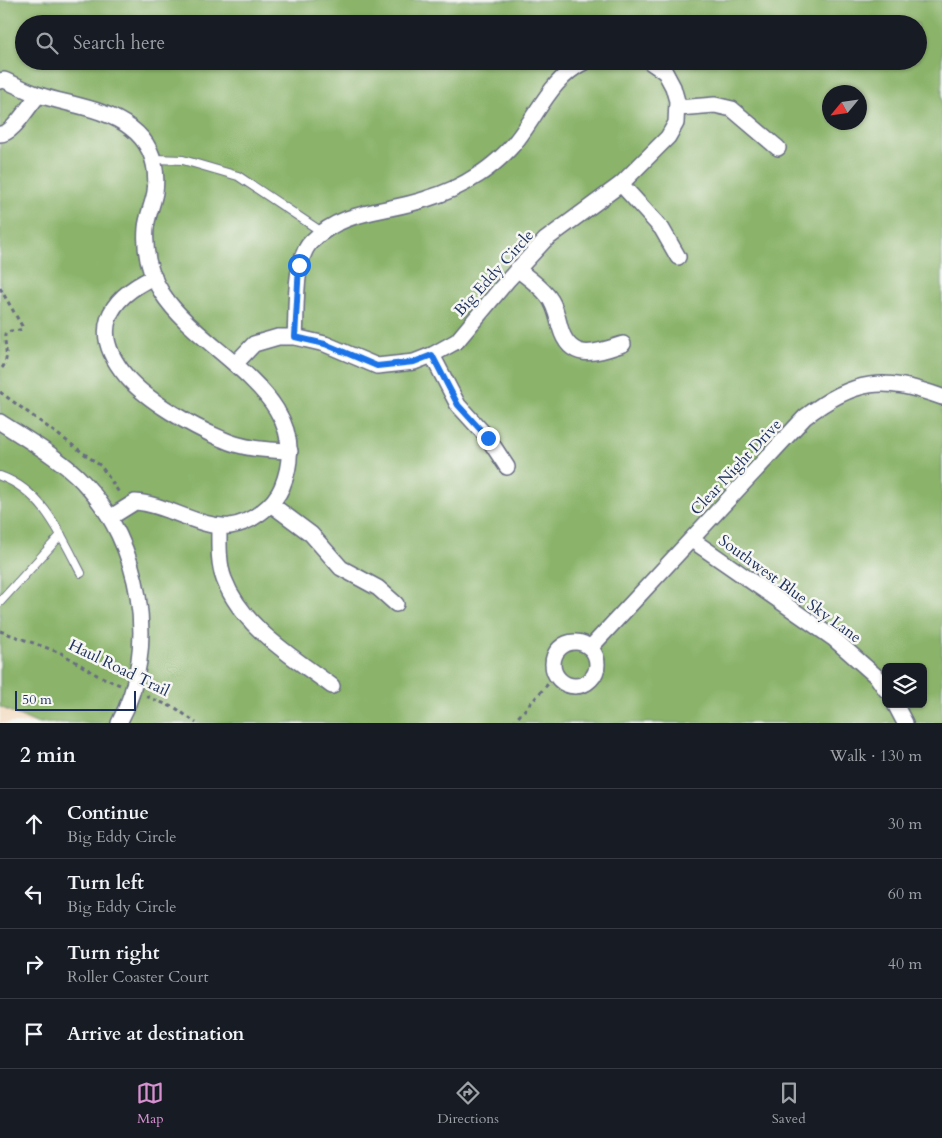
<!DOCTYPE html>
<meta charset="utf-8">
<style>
:root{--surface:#171b24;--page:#242831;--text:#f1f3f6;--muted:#9ea1a6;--line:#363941;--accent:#d690ce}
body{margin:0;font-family:Cardo,serif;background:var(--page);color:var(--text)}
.controls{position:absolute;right:15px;bottom:15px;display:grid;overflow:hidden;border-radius:8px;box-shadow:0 1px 4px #0004}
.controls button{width:45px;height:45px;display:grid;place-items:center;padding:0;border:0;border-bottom:1px solid var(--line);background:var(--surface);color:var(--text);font:25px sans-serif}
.compass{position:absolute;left:822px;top:85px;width:45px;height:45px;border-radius:50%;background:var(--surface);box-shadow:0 1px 4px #0004;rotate:241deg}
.scale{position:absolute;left:15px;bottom:12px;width:121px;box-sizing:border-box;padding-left:5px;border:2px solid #1b2f5e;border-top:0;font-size:14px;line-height:18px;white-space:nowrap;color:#1b2f5e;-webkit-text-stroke:4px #f6f6f2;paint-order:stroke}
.stop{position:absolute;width:15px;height:15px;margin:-11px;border:4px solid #1a73e8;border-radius:50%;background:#fff}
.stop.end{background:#1a73e8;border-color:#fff;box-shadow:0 1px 5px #0008}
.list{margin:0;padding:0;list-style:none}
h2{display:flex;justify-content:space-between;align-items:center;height:65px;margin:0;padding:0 20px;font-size:21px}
h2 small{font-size:16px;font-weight:400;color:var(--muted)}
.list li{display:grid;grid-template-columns:32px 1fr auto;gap:15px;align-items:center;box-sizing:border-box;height:70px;padding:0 20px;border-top:1px solid var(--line)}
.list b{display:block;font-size:19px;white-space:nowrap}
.list p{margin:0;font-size:16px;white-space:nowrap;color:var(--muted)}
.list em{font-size:16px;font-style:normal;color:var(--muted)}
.icon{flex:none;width:28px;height:28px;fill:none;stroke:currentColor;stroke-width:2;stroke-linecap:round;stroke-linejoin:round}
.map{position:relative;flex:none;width:942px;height:723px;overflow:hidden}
.search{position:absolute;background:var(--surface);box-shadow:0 1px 4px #0004;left:15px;right:15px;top:15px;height:55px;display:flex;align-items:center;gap:12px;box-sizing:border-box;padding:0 18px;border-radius:28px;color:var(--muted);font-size:19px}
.sheet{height:345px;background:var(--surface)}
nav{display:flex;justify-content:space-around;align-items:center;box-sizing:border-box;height:70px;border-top:1px solid var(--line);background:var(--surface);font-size:14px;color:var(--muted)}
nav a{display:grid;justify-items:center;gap:2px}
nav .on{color:var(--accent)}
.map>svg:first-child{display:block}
.forest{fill:#8bb46b;stroke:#537264;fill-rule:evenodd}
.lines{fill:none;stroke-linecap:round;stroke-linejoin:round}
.service-casing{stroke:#676c82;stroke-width:10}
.minor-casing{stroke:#676c82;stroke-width:18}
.path{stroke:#676c82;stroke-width:3;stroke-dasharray:4 4;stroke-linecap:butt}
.service{stroke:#fff;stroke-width:8}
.minor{stroke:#fff;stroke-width:15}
.route{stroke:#1a73e8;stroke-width:6}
.labels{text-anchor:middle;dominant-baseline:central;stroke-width:5;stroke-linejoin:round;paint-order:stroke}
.street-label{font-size:16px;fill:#1b2f5e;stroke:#f6f6f2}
</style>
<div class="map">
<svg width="942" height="723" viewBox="0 0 942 723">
<rect width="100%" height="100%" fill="#f6f6f2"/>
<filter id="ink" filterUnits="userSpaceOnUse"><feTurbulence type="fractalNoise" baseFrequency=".02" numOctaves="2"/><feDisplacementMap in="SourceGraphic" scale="10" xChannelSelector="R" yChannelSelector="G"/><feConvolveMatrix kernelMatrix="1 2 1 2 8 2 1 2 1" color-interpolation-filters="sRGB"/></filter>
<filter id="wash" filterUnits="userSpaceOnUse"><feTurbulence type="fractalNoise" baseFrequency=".0096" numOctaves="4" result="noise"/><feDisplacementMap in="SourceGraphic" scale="20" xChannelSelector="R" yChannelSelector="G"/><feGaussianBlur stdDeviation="1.12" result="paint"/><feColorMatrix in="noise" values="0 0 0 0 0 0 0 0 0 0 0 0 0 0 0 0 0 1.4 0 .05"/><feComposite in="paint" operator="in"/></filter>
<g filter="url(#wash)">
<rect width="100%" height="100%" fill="#f4dec5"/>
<path class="forest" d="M 0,0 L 942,0 L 942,723 L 36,723 L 0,707 ZM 24,24 L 918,24 L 918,61 L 24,61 ZM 830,92 L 860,92 L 860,122 L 830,122 ZM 886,667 L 923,667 L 923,704 L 886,704 Z"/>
</g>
<g filter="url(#ink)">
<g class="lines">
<g class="service-casing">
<g id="service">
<polyline points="155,159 183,160 238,176 322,232"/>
<path d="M 0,476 C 43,491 61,535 81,573"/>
<polyline points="0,602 61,535"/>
</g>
</g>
<g class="minor-casing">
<g id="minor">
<path d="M 0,81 L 4,80 C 16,85 27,91 39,95 C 69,105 105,108 131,128 C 152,144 158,167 155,192 C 153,204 147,216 146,228 C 144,252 149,273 162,293 C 202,356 320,395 282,487 C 274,506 251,523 230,526 C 200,529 167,504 135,502 L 111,517"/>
<polyline points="678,108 715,105 732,109 778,148"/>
<path d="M 0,134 C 14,134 28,105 39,95"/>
<polyline points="621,184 662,229 678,257"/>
<path d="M 517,269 C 527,277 539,285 547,295 C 555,304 557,316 560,327 C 570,363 596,353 623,344"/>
<path d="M 154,277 C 106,299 90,333 126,376 C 147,401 192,426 222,439 C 243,449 267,450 290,451"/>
<path d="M 295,337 C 297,312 293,260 311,242 C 343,209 386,213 426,199 C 443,194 463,185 478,175 C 491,167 508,152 517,140 C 539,112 552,77 586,61"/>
<polyline points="432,355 458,405 488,438 507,467"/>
<polyline points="235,364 254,344 278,337 295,337 325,344 377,366 414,362 432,355 457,341 507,281 545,240 621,184 668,137 676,123 677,101 673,87 665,72 649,61"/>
<path d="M 0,422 C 26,439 63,460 83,482 C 141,543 160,648 119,723"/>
<polyline points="272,505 311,534 341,568 378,588 396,604"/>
<path d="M 219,526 C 219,543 218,563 224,579 C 242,627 293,657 332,686"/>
<polyline points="692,540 833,638 877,677 886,690"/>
<circle cx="575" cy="664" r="22"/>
<path d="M 591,647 L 805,417 C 855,379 883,376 942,397"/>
<polyline points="895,704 905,723"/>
</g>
</g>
<g class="path">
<path d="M 0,288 L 22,326 L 22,329 C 16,332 10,329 5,334 C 4,347 11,360 0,370"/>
<polyline points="0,392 101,466 120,494"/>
<polyline points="0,631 61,653 97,675 120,685"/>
<polyline points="146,696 177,709 196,723"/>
<polyline points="513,723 555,676"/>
</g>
<use href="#service" class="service"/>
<use href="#minor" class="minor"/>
</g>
</g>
<g class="lines" filter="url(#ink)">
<polyline class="route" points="299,265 295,337 325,344 377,366 414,362 432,355 458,405 488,438"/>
</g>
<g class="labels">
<g class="street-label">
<text transform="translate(494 273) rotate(-48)">Big Eddy Circle</text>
<text transform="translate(736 467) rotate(-47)">Clear Night Drive</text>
<text transform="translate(790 589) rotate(36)">Southwest Blue Sky Lane</text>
<text transform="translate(119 668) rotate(26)">Haul Road Trail</text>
</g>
</g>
</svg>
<div class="controls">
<button><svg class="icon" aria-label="layers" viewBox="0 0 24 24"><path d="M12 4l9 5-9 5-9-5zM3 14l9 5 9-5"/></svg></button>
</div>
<svg class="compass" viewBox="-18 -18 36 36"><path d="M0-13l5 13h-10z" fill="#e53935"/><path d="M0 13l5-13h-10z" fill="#9ea1a6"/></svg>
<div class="scale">50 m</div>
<div class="stop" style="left:299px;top:265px"></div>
<div class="stop end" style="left:488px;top:438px"></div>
<div class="search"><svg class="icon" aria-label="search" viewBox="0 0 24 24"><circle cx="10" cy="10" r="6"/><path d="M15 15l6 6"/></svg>Search here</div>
</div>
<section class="sheet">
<h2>2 min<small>Walk · 130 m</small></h2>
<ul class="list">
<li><svg class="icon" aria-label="ahead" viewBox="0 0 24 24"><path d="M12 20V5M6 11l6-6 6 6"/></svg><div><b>Continue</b><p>Big Eddy Circle</p></div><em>30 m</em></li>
<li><svg class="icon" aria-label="left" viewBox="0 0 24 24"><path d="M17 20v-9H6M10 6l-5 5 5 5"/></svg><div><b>Turn left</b><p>Big Eddy Circle</p></div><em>60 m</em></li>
<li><svg class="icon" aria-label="right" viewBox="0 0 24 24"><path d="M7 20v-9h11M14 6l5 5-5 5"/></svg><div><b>Turn right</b><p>Roller Coaster Court</p></div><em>40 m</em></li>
<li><svg class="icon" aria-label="arrive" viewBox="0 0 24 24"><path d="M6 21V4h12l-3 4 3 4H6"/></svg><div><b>Arrive at destination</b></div></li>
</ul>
</section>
<nav>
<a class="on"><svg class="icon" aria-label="map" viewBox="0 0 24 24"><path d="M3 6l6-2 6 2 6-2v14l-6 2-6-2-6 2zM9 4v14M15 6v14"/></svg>Map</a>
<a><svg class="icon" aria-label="directions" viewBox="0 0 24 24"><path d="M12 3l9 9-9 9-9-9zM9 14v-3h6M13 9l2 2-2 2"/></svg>Directions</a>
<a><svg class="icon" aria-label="saved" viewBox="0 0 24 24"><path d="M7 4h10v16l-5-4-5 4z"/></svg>Saved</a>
</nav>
